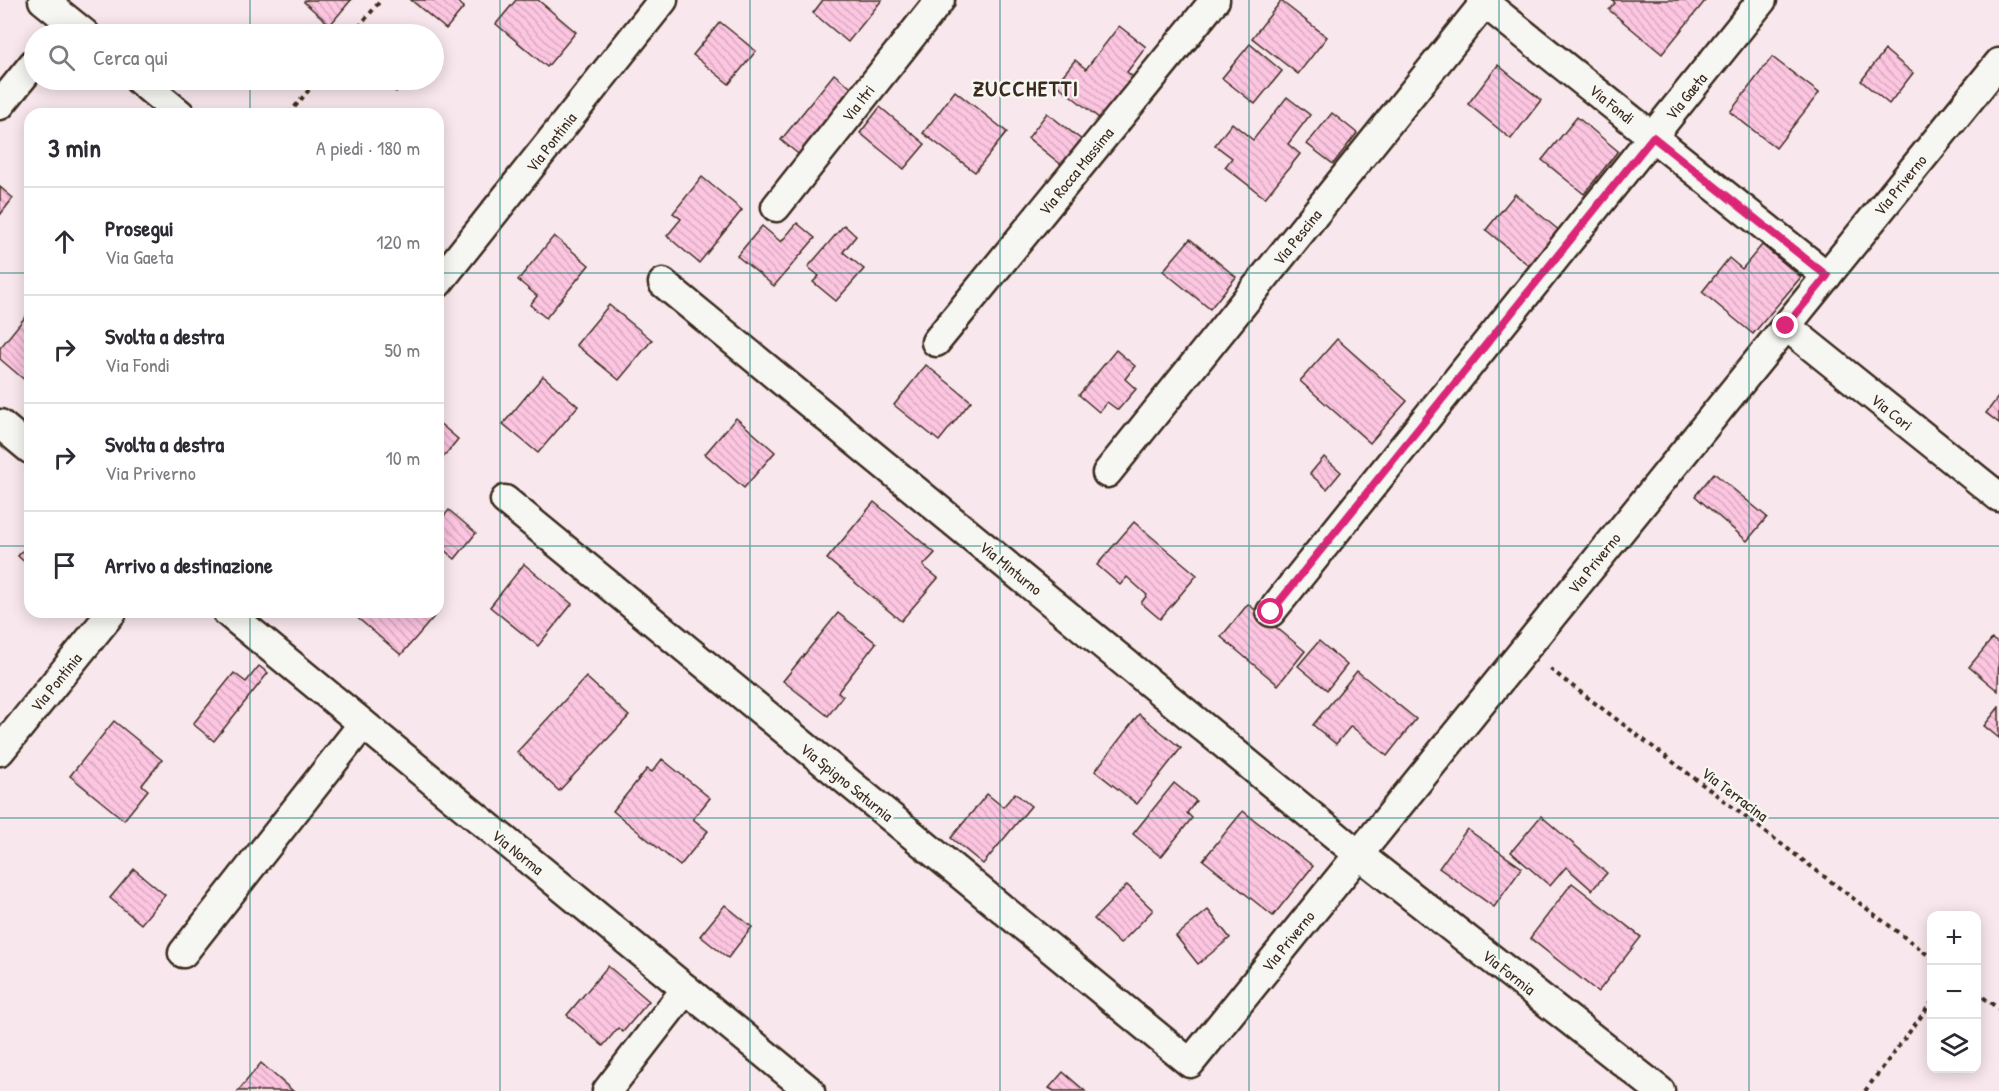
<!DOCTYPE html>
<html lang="it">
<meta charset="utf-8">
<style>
:root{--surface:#fff;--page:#f2f2f3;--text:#2b2b33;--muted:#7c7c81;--line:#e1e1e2}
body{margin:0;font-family:"Patrick Hand",sans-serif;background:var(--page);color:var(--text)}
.controls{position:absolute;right:18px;bottom:18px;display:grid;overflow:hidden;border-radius:12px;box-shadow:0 3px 15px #0003}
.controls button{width:54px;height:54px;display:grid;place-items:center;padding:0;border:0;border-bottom:2px solid var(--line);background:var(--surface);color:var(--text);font:30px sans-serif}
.stop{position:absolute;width:18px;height:18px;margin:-14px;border:4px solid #db2777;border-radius:50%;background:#fff}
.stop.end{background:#db2777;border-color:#fff;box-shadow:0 2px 6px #0008}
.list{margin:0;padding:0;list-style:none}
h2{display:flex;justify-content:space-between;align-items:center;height:78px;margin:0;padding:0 24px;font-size:26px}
h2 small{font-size:20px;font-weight:400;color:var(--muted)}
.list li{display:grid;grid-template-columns:39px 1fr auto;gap:18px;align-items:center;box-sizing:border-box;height:108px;padding:0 24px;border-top:2px solid var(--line)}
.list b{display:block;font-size:22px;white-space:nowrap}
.list p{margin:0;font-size:20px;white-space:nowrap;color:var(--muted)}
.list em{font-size:20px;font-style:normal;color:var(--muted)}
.icon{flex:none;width:33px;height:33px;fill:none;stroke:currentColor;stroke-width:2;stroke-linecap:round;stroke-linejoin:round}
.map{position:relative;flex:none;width:1999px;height:1091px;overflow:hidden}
.search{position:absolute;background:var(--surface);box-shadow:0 3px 15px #0003;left:24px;top:24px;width:420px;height:66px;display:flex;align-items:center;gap:15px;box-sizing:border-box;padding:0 21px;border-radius:33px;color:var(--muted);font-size:22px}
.panel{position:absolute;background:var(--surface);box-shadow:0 3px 15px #0003;left:24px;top:108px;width:420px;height:510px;border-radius:18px}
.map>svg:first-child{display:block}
.building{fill:url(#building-back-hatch);stroke:#3b2a1e;stroke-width:1.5}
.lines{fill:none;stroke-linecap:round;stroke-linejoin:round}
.minor-casing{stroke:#3b2a1e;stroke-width:33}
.path{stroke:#3b2a1e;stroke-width:4;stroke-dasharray:4.5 4.5;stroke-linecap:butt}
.minor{stroke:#f6f6f2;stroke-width:28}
.route{stroke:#db2777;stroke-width:8}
.grid{fill:none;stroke:#0f766e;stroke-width:1.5;stroke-opacity:0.55}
.labels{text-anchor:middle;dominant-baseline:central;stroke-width:5;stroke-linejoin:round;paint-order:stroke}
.street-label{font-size:16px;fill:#3b2a1e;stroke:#f6f6f2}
.district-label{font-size:22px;font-weight:bold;letter-spacing:1.5px;fill:#3b2a1e;stroke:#f6f6f2}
</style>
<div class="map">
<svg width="1999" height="1091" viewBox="0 0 1999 1091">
<defs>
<pattern id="building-back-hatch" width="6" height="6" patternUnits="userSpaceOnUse" patternTransform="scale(1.5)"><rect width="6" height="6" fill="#fcc5e0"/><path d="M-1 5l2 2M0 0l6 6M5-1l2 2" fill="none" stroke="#d9a9c0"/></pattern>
</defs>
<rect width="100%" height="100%" fill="#f8e7ed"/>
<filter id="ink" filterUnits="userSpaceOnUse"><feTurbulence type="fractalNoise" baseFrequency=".0167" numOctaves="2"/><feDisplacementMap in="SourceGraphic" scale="12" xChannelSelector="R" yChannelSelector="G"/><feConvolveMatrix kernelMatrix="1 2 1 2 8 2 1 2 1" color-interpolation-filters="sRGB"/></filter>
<g filter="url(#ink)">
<g class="building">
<polygon points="306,0 351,0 330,25 304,2"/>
<polygon points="411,0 455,0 464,7 446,29"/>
<polygon points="516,0 538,0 576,32 547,67 496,24"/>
<polygon points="823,0 882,0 848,42 813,13"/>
<polygon points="1612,0 1703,0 1705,1 1662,54 1609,10 1615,3"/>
<polygon points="1281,1 1327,37 1298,74 1252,38"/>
<polygon points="720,22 756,51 729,84 693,55"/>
<polygon points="1119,26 1146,47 1127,72 1133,77 1100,119 1056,84 1075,60 1086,69"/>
<polygon points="1250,44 1282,71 1255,104 1222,78"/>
<polygon points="1885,50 1913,73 1889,104 1861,81"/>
<polygon points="1772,57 1819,93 1776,148 1730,112"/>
<polygon points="1498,65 1541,100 1511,139 1468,104"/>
<polygon points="834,74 855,91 802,157 781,140"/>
<polygon points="382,80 417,80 412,86 405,80 396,92"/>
<polygon points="955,91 1007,132 975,172 923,133"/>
<polygon points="1287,97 1310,115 1288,144 1300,154 1265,198 1225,167 1232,158 1215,145 1232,123 1253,140"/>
<polygon points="880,107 925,144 904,169 860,133"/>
<polygon points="1047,113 1083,141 1063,166 1028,138"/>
<polygon points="1332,113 1357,133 1333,164 1307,144"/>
<polygon points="1577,117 1618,151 1584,194 1542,160"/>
<polygon points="702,177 742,210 699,263 667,236 681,219 673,213"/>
<polygon points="0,187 13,198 0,215"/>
<polygon points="1515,194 1561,232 1532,268 1486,230"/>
<polygon points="797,223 815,238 774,286 737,256 762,226 781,242"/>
<polygon points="844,225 856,236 843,252 864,269 836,301 813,282 819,276 808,267"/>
<polygon points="554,236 589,265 546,318 530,305 537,296 518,280"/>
<polygon points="1190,239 1236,277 1210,309 1163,271"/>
<polygon points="1762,245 1801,277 1753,334 1702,292 1729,258 1742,269"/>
<polygon points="609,305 652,340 619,380 576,345"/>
<polygon points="30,311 30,378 27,382 0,359 0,348"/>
<polygon points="1337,339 1407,401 1370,443 1300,381"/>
<polygon points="1116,350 1135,366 1125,379 1136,389 1118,410 1107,402 1099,412 1079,395"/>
<polygon points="926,365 971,401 939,441 894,405"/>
<polygon points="543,376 578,406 538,453 503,424"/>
<polygon points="1999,396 1999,423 1986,413"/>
<polygon points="736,418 775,452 744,488 705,454"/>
<polygon points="438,422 458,439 441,460 438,458"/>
<polygon points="1324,457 1341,472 1327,489 1310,474"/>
<polygon points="1714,473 1767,517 1747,541 1695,496"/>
<polygon points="874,502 935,553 923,566 938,578 901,621 827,559"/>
<polygon points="449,510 476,533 455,559 438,545 438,523"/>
<polygon points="1134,522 1197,575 1160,619 1141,603 1147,595 1127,577 1120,585 1097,565"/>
<polygon points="30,542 30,567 18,556"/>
<polygon points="524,564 572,604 538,646 490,607"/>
<polygon points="1248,604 1305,651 1278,685 1221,637"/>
<polygon points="355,612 438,612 401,655 353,614"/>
<polygon points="838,613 876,643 838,692 843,696 828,716 783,681"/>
<polygon points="1992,639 1999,644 1998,691 1969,667"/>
<polygon points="1319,641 1347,665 1327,690 1298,666"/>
<polygon points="259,666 268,673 214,741 193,724 234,673 246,682"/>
<polygon points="1357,671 1416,719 1387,756 1351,726 1336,744 1313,725"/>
<polygon points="586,677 629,716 559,791 517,752"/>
<polygon points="1999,707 1999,738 1984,726"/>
<polygon points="1139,714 1181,748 1137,804 1095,771"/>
<polygon points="114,721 162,760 142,785 148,790 124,820 70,776"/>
<polygon points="662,759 710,798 693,819 708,831 680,866 613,811 647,769 652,772"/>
<polygon points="1174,783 1196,801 1187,813 1192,818 1161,857 1133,834"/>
<polygon points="1015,793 1031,806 983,864 951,838 987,794 1003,807"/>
<polygon points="1243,811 1313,866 1273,916 1203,860"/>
<polygon points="1541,816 1607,873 1592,890 1566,867 1550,886 1511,852"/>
<polygon points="1467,829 1522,868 1494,907 1439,868"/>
<polygon points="134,869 165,895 141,924 110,898"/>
<polygon points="1572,883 1641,937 1598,992 1530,938"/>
<polygon points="1127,885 1153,910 1120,944 1094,919"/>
<polygon points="725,905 752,927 728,958 700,936"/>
<polygon points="1208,910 1230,938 1198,964 1176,936"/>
<polygon points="608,966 649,1001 623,1032 618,1028 603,1046 567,1015"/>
<polygon points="261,1063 293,1091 238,1091"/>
<polygon points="1063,1072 1085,1091 1054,1091 1049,1088"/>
</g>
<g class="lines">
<g class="minor-casing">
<g id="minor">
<polyline points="43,0 85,34"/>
<polyline points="1481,0 1827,276"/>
<polyline points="139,80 180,114"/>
<polyline points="0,105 34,63"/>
<polyline points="776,207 940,0"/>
<polyline points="438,283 663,0"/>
<polyline points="663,283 1358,854 1660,1091"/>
<polyline points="1786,326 1999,497"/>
<polyline points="936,342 1215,0"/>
<polyline points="0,424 30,449"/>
<polyline points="1107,473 1487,0"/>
<polyline points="505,500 1190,1063 1999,63"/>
<polyline points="227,612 810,1091"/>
<polyline points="1271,612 1762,0"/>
<polyline points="0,751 112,612"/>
<polyline points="183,953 363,724"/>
<polyline points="607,1091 686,989"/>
</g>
</g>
<g class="path">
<polyline points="353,34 381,0"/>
<polyline points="289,114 317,80"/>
<polyline points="1550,669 1932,958"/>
<polyline points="1976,992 1999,1009"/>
<polyline points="1865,1091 1932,1002"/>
</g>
<use href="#minor" class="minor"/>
</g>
</g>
<g class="lines" filter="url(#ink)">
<polyline class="route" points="1271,612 1653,137 1827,276 1786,326"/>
</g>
<path class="grid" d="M 250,0 L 250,34M 500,0 L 500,1091M 750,0 L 750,1091M 1000,0 L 1000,1091M 1249,0 L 1249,1091M 1499,0 L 1499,1091M 1749,0 L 1749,1091M 250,80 L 250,114M 0,273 L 30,273M 438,273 L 1999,273M 0,546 L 30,546M 438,546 L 1999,546M 250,612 L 250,1091M 0,818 L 1999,818"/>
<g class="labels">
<g class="street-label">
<text transform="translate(1686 96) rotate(-51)">Via Gaeta</text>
<text transform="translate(858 103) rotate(-52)">Via Itri</text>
<text transform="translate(1612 104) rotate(39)">Via Fondi</text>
<text transform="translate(551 142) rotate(-52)">Via Pontinia</text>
<text transform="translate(1076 171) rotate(-51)">Via Rocca Massima</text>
<text transform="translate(1900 185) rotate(-51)">Via Priverno</text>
<text transform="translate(1297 237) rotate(-51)">Via Pescina</text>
<text transform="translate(1892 412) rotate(39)">Via Cori</text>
<text transform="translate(1594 563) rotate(-51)">Via Priverno</text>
<text transform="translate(1011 568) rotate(39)">Via Minturno</text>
<text transform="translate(56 682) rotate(-51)">Via Pontinia</text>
<text transform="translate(847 782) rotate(39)">Via Spigno Saturnia</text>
<text transform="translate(1735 794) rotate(37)">Via Terracina</text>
<text transform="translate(518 852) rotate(39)">Via Norma</text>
<text transform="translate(1288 941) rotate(-51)">Via Priverno</text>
<text transform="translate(1509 972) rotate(38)">Via Formia</text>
</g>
<g class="district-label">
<text x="1026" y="88">ZUCCHETTI</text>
</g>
</g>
</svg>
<div class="controls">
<button>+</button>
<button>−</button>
<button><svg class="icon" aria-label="layers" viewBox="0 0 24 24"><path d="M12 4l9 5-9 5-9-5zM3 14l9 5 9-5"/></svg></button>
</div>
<div class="stop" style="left:1271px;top:612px"></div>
<div class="stop end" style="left:1786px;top:326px"></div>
<div class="search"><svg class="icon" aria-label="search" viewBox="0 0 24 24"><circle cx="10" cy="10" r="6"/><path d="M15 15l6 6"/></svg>Cerca qui</div>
<section class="panel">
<h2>3 min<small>A piedi · 180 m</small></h2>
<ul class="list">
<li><svg class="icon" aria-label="ahead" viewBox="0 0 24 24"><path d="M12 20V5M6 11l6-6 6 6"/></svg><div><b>Prosegui</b><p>Via Gaeta</p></div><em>120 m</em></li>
<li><svg class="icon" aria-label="right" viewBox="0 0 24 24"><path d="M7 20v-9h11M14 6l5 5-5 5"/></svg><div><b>Svolta a destra</b><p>Via Fondi</p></div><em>50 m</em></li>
<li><svg class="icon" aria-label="right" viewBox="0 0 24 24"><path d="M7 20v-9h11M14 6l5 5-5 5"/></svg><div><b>Svolta a destra</b><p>Via Priverno</p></div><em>10 m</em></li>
<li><svg class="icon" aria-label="arrive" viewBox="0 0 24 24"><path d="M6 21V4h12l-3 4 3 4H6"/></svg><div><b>Arrivo a destinazione</b></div></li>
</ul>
</section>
</div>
